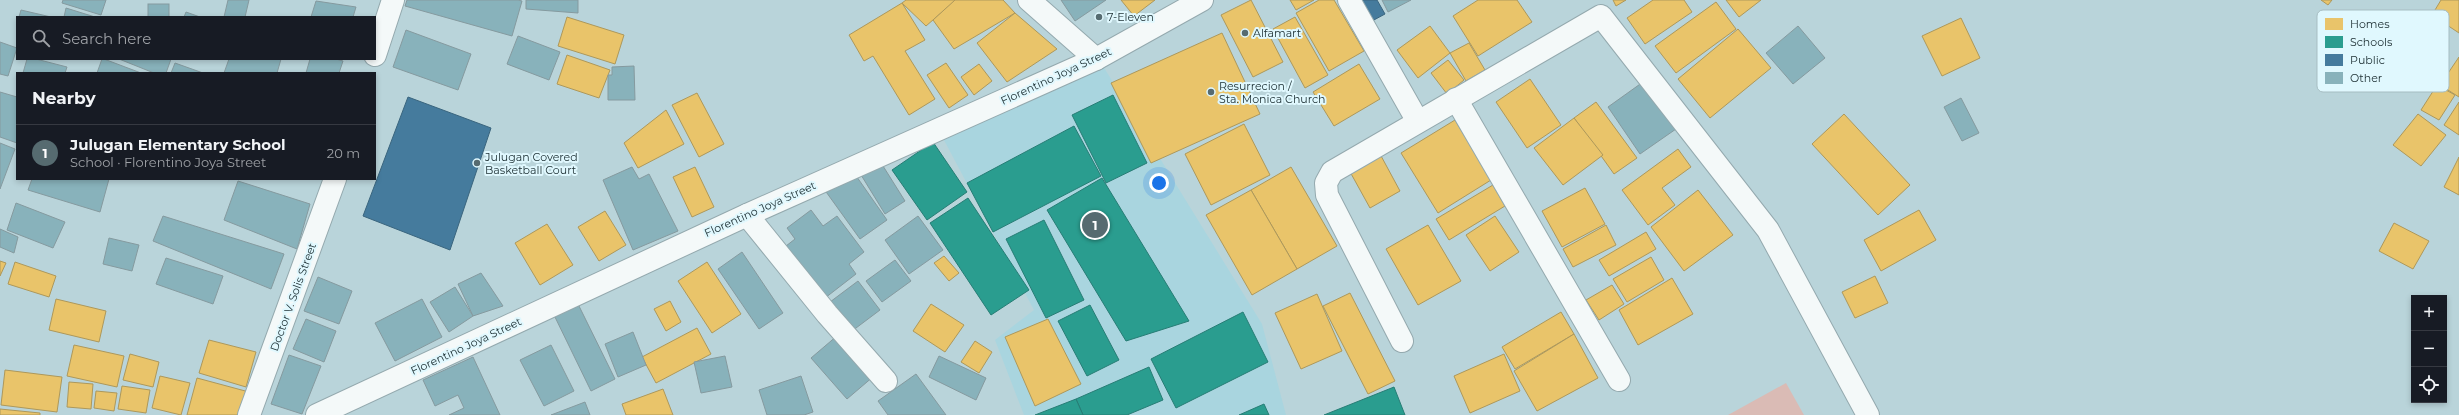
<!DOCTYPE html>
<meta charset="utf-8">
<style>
:root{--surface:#171b24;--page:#20242c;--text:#f1f3f6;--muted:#9ea1a6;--line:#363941;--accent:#566b70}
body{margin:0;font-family:Montserrat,sans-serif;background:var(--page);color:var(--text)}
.controls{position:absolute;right:12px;bottom:12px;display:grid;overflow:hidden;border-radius:0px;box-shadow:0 2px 6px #0003}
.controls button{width:36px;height:36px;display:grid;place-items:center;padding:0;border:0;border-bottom:1px solid var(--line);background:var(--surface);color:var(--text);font:20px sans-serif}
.you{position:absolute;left:1159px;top:183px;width:14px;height:14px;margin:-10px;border:3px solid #fff;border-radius:50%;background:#1a73e8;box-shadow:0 0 0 6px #1a73e833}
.badge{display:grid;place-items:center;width:26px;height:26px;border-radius:50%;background:var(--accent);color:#fff;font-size:13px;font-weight:700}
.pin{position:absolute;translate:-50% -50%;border:2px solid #fff;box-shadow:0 1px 4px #0006}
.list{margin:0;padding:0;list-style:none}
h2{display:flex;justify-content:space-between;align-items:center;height:52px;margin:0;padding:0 16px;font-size:17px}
h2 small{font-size:13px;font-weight:400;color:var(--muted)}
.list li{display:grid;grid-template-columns:26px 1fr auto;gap:12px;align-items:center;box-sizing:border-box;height:56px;padding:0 16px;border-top:1px solid var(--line)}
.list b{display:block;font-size:15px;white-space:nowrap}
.list p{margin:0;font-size:13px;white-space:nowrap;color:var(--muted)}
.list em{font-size:13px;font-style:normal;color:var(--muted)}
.icon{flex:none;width:22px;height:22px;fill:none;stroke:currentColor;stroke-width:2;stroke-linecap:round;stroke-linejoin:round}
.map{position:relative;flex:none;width:2459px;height:415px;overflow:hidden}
.search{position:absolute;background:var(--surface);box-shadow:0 2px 6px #0003;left:16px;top:16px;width:360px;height:44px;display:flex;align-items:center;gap:10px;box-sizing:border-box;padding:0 14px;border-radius:0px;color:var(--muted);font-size:15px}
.panel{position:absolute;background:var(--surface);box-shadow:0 2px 6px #0003;left:16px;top:72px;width:360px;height:108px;border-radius:0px}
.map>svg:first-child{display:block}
.built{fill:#a9d5df}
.green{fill:#dabbb5}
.homes{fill:#e9c46a;stroke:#ad985b}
.schools{fill:#2a9d8f;stroke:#277d75}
.public{fill:#457b9d;stroke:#3a657e}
.building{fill:#88b2bb;stroke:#859a9f}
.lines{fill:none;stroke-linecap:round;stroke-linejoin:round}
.street-casing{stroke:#94a9ae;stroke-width:24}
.secondary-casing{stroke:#94a9ae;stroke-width:24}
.street{stroke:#f4f9f9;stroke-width:22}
.secondary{stroke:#f4f9f9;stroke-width:22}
.poi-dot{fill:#566b70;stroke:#e0f8fe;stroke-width:1.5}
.labels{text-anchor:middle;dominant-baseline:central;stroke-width:4;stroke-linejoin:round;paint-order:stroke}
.poi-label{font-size:11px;fill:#203337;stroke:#e0f8fe;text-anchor:start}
.street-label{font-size:11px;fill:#203337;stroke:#e0f8fe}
.key{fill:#e0f8fe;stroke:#a6bdc2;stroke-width:1}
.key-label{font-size:11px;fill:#203337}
</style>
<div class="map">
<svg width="2459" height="415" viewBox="0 0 2459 415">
<rect width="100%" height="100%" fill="#b9d4da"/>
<polygon class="built" points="1103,66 1262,324 1286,415 1024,415 995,340 1034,310 944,140"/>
<polygon class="green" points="1786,383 1804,415 1728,415"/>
<g class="homes">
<polygon points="906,0 956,0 926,26 902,3"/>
<polygon points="955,0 1003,0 1015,13 954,49 933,20"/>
<polygon points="1121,0 1155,0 1134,16"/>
<polygon points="1251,0 1283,62 1253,77 1221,15"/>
<polygon points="1290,0 1314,0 1296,10"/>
<polygon points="1319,0 1334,0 1364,51 1329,71 1296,13"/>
<polygon points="1478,0 1517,0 1532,22 1478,56 1453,16"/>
<polygon points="1613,0 1626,0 1616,6"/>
<polygon points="1653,0 1684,0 1692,12 1645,44 1627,18"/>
<polygon points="1726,0 1761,0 1739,17"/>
<polygon points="2321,0 2332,0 2328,5"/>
<polygon points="2441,0 2459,0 2459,33 2432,15"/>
<polygon points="1716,2 1736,29 1676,73 1655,46"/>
<polygon points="902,3 925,40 905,51 935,99 909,115 873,56 864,61 849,35"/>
<polygon points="1015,13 1057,49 1007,82 977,43"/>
<polygon points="567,17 624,35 615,64 558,46"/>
<polygon points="1295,17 1328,75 1305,88 1273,29"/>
<polygon points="1961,18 1980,58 1942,76 1922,36"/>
<polygon points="1430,26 1450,53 1418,78 1397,50"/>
<polygon points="1738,29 1771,68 1710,118 1678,79"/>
<polygon points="1222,33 1260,114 1151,163 1111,83"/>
<polygon points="1469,43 1485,70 1466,81 1450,53"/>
<polygon points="567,55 610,70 599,98 557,84"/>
<polygon points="2459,57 2459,97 2440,85"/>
<polygon points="1448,60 1464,80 1447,94 1431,73"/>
<polygon points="946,63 968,95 949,108 927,75"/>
<polygon points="979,64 992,81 974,95 961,77"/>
<polygon points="1359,64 1380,99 1334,126 1313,92"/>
<polygon points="1530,79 1561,125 1527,148 1496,102"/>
<polygon points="2437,85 2455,95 2439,120 2421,110"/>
<polygon points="697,93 724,144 699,157 672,105"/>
<polygon points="1596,102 1637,158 1614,174 1574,118"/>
<polygon points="2459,102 2459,135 2444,125"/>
<polygon points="666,110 684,144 638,168 624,143"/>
<polygon points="1844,114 1910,185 1878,215 1812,144"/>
<polygon points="2418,114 2446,135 2421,166 2393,145"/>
<polygon points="1574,118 1603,155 1563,185 1534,148"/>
<polygon points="1455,120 1491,180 1438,213 1401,153"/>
<polygon points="1244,124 1270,175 1211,205 1185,154"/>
<polygon points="1678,149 1691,167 1662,188 1675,205 1648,225 1622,190"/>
<polygon points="1380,154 1400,191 1370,208 1349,170"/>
<polygon points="2459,157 2459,195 2444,187"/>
<polygon points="695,167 714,207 692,217 673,177"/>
<polygon points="1291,167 1337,246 1297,269 1251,190"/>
<polygon points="1493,185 1505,206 1449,240 1436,219"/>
<polygon points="1585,188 1605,224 1562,247 1542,211"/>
<polygon points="1251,190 1297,269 1252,295 1206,215"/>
<polygon points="1698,190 1733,235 1684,271 1651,227"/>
<polygon points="1919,210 1936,240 1881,271 1864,240"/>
<polygon points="605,211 626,245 599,261 578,227"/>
<polygon points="1495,216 1519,252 1490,271 1466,235"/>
<polygon points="2394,223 2429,241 2413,269 2379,251"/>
<polygon points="547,224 573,265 540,285 515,243"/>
<polygon points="1428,225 1461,281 1418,305 1386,249"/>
<polygon points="1606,225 1616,245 1573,267 1563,249"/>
<polygon points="1646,232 1656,249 1609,276 1599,260"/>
<polygon points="944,256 959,273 949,281 934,263"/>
<polygon points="1651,257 1664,280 1627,302 1613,279"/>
<polygon points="0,261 6,263 0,276"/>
<polygon points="15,262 56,276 49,297 8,284"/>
<polygon points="707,262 741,314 712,333 678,281"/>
<polygon points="1875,276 1888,303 1855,318 1842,292"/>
<polygon points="1672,278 1693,314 1638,345 1619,310"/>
<polygon points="1612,285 1624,304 1599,320 1586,300"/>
<polygon points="1350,293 1395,381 1368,394 1323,306"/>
<polygon points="1317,294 1342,351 1301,369 1275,313"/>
<polygon points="56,299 106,311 99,342 49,330"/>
<polygon points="670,301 681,322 666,331 654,309"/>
<polygon points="931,304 964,325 945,352 913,331"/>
<polygon points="1561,312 1574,334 1515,369 1502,347"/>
<polygon points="1048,319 1081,384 1035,406 1005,337"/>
<polygon points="697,328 711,354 656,383 642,357"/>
<polygon points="1574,334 1598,378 1537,411 1514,371"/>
<polygon points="209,340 256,352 246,387 199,373"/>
<polygon points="975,341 992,352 979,373 961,362"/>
<polygon points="74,345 124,356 117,387 67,376"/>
<polygon points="130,354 159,362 153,387 123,380"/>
<polygon points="1504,354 1520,391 1470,413 1454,376"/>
<polygon points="5,370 62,377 57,412 1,405"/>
<polygon points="160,376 190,383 181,415 152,408"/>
<polygon points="197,378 249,392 243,415 187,415"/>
<polygon points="69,382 93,384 91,409 67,407"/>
<polygon points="122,386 150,390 146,413 118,409"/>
<polygon points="663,389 673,415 626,415 622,404"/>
<polygon points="96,391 117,393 114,411 94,408"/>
<polygon points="0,409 40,413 40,415 0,415"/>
</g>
<g class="schools">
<polygon points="1113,95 1147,163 1106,183 1072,115"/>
<polygon points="1074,126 1101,176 993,232 967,183"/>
<polygon points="933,142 967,192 927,220 892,170"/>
<polygon points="1102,178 1189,321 1126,341 1047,210"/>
<polygon points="968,198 1029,290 991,315 930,223"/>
<polygon points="1044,220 1084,300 1046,318 1006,239"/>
<polygon points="1090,305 1119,360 1087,376 1058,321"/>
<polygon points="1243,312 1268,362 1176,408 1151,359"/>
<polygon points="1149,367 1163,400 1127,415 1083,415 1076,399"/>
<polygon points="1394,387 1405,415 1324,415"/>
<polygon points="1076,399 1083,415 1035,415"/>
<polygon points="1264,404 1269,415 1239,415"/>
</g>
<g class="public">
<polygon points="1360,0 1377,0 1385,14 1372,21"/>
<polygon points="408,97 491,128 450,250 363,216"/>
</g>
<g class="building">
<polygon points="63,0 106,0 101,15 62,3"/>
<polygon points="228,0 249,0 245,17 224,17"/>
<polygon points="407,0 518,0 522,1 512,36 405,6"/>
<polygon points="526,0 578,0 578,13 526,9"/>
<polygon points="1061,0 1106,0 1075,21"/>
<polygon points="1382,0 1411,0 1388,12"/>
<polygon points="316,1 356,7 353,17 311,17"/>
<rect x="148" y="4" width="21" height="13"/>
<polygon points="66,8 95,17 64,17"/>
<polygon points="21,10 51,17 19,17"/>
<polygon points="186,12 200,17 184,17"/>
<polygon points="1798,26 1825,58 1793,84 1766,53"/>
<polygon points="406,30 471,54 458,90 393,67"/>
<polygon points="518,36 560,52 549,80 507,64"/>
<polygon points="0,42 17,48 8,76 0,74"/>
<polygon points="27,59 36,59 67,67 65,73 23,73"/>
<polygon points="102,59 104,59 141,73 97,73"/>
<polygon points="119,59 171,59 166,73 154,73"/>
<polygon points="229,59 281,59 277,73 224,73"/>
<polygon points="310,59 336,59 343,61 339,73 306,73"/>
<polygon points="175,63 203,73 171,73"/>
<polygon points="634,66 635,100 608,100 608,75 612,75 612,67"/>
<polygon points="1643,82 1676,129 1640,154 1608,107"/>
<polygon points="0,92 17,97 17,143 0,137"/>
<polygon points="1961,98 1979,133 1962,141 1944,107"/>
<polygon points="0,143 15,149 0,189"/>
<polygon points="878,158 905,201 885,214 858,170"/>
<polygon points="632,167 639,179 649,174 678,231 633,250 603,180"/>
<polygon points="852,170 887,220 860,239 824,189"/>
<polygon points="32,179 109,179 100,212 28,190"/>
<polygon points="238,181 310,204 297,249 224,220"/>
<polygon points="16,203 65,222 53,248 7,230"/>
<polygon points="811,210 823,226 837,216 864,252 849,264 856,274 825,298 786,246 795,239 787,228"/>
<polygon points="163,216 284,254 271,289 153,241"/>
<polygon points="918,216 943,250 909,274 885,240"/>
<polygon points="0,229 18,237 14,253 0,247"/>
<polygon points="109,238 139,245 132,271 103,264"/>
<polygon points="742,252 783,313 759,329 718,269"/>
<polygon points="166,258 223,276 213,304 156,284"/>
<polygon points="895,260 911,281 882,302 866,281"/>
<polygon points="481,273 503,306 473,316 458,284"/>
<polygon points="318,277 352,291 339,324 304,311"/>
<polygon points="858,281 880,310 852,331 830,302"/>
<polygon points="455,287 473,316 449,332 430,302"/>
<polygon points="422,299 442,337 395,361 375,323"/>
<polygon points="578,304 615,379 591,391 554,315"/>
<polygon points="306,319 336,331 324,362 293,349"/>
<polygon points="633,332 646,365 618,377 605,344"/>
<polygon points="838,335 874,376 847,399 811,358"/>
<polygon points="551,345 574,391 544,406 520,360"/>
<polygon points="289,355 321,366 302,414 271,404"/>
<polygon points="725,356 732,387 701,393 694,362"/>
<polygon points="939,356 986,378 976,400 929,377"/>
<polygon points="473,357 500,415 449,415 464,408 458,395 435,406 423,380"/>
<polygon points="916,374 946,415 888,415 878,401"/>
<polygon points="801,376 813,412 804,415 767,415 759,390"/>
<polygon points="585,402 590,415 551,415"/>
</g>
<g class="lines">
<g class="street-casing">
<g id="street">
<polyline points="1029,0 1096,59"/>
<polyline points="1349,0 1417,120"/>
<polyline points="1456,99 1619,380"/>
<polyline points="747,215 827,314 886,381"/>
<polyline points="1402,341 1327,195 1326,183 1332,172 1601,16 1768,230 1868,415"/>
</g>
</g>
<g class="secondary-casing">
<g id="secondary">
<polyline points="375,55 393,0"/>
<polyline points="249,415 335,179"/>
<polyline points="317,415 747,215 1096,59 1202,0"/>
</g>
</g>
<use href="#street" class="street"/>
<use href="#secondary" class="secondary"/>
</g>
<g class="poi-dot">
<circle cx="1099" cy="17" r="4"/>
<circle cx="1245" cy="33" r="4"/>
<circle cx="1211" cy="92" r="4"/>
<circle cx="477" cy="163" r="4"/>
</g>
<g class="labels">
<g class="poi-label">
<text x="1107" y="17">7-Eleven</text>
<text x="1253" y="33">Alfamart</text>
<text x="1219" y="86">Resurrecion /<tspan x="1219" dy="13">Sta. Monica Church</tspan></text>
<text x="485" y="157">Julugan Covered<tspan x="485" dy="13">Basketball Court</tspan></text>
</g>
<g class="street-label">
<text transform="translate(1056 76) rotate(-25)">Florentino Joya Street</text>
<text transform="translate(760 209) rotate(-24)">Florentino Joya Street</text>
<text transform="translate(293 297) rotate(-70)">Doctor V. Solis Street</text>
<text transform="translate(466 346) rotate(-25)">Florentino Joya Street</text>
</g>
</g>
<rect x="2317" y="10" width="132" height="82" rx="6" class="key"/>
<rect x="2325" y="18" width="18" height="12" fill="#e9c46a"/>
<rect x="2325" y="36" width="18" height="12" fill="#2a9d8f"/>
<rect x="2325" y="54" width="18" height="12" fill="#457b9d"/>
<rect x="2325" y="72" width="18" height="12" fill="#88b2bb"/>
<g class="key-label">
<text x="2350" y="28">Homes</text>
<text x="2350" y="46">Schools</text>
<text x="2350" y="64">Public</text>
<text x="2350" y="82">Other</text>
</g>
</svg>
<div class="controls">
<button>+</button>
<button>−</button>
<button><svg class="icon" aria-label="locate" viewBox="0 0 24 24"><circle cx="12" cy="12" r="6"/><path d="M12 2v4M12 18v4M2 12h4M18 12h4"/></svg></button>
</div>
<div class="you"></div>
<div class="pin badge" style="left:1095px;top:225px">1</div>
<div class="search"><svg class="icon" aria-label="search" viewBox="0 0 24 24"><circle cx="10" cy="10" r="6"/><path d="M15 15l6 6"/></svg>Search here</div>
<section class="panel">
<h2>Nearby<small></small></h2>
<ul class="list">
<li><span class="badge">1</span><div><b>Julugan Elementary School</b><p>School · Florentino Joya Street</p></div><em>20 m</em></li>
</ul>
</section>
</div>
